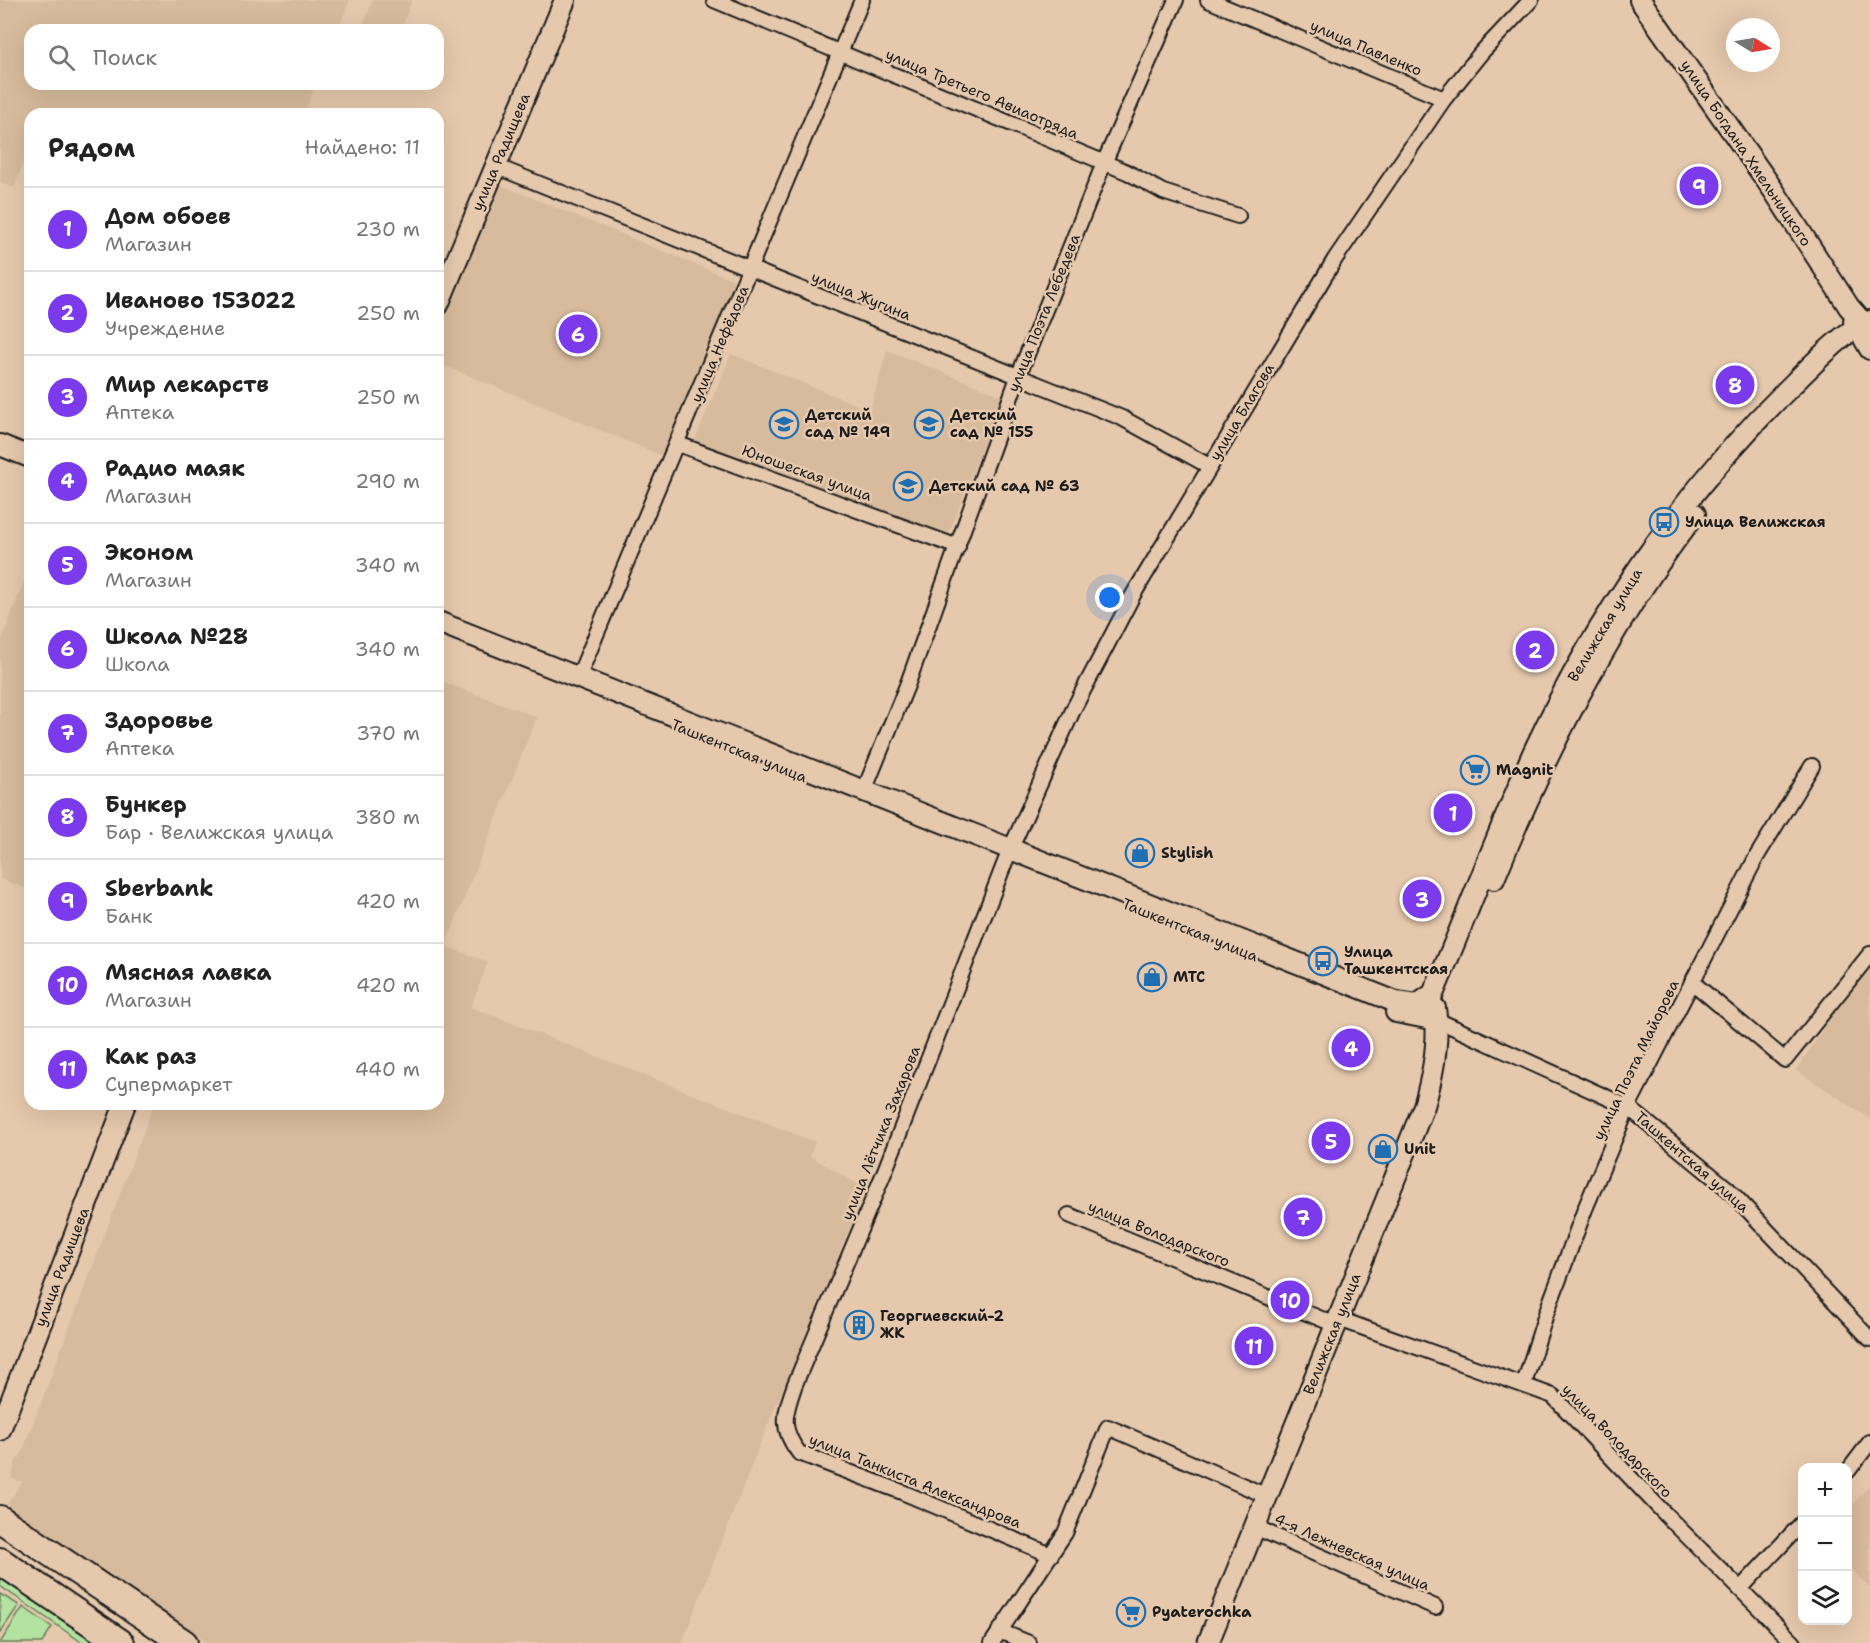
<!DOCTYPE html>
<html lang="ru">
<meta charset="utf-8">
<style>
:root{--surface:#fff;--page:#f6f6f6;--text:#222;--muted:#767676;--line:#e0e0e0;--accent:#7c3aed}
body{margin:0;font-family:"Shantell Sans",sans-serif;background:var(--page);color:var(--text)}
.controls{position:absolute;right:18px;bottom:18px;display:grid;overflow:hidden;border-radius:12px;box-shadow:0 6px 24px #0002}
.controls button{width:54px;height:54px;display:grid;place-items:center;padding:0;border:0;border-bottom:2px solid var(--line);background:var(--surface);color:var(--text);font:30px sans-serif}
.compass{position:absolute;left:1726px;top:18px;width:54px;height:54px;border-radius:50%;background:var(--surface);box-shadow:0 6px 24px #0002;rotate:101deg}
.you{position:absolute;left:1110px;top:598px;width:21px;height:21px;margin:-15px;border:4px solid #fff;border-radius:50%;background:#1a73e8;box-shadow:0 0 0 9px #1a73e833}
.badge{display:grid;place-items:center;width:39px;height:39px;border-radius:50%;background:var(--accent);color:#fff;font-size:20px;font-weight:700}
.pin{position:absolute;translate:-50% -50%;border:3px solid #fff;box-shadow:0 2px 6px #0006}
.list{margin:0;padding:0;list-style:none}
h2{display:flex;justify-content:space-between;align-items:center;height:78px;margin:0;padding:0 24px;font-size:26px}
h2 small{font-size:20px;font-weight:400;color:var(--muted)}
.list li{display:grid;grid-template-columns:39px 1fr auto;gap:18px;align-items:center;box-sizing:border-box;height:84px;padding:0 24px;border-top:2px solid var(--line)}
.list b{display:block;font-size:22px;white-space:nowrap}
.list p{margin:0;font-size:20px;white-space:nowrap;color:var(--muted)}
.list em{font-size:20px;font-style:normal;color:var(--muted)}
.icon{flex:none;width:33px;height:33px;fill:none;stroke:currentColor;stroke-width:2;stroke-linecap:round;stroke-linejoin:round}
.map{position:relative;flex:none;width:1870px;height:1643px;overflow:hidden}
.search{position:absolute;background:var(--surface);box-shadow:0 6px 24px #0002;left:24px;top:24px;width:420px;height:66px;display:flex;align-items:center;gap:15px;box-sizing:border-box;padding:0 21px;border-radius:18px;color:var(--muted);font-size:22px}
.panel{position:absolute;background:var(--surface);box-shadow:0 6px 24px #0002;left:24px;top:108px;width:420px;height:1002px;border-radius:18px}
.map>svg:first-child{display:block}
.built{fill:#d8bb9c}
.green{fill:#b3e2a1;stroke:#687f5e;stroke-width:1.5}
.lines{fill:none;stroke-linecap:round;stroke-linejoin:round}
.street-casing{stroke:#1c1c1c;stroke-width:18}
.secondary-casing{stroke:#1c1c1c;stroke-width:24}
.highway-casing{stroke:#1c1c1c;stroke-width:30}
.street{stroke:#e6c9ad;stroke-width:14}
.secondary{stroke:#e6c9ad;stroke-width:20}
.highway{stroke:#e6c9ad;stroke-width:26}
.labels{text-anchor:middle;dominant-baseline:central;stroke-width:5;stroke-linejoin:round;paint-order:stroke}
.street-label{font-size:15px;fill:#1c1c1c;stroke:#e6c9ad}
.poi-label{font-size:15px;font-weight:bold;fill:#1c1c1c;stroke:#e6c9ad;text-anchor:start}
</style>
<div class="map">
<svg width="1870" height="1643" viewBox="0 0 1870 1643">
<rect width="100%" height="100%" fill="#e6c9ad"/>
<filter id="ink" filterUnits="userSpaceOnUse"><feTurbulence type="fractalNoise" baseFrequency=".0167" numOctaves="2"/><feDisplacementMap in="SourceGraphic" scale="12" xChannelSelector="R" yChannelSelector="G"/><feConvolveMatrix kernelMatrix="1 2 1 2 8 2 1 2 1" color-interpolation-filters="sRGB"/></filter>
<g filter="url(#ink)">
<g class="built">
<polygon points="0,0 350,0 338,30 30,30 30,84 316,84 304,114 30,114 30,163 24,161 14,188 0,182"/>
<polygon points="373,0 412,0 401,30 361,30"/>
<polygon points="493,182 739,282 665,457 438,363 438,313"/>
<polygon points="887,350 1002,396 948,536 694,442 731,354 870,410"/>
<polygon points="30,566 30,890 0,879 0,643"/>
<polygon points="438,680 537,717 445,946 488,962 471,1007 815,1142 810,1156 866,1189 760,1444 682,1643 208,1643 7,1505 22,1482 11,1478 17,1458 20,1458 154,1104 438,1104"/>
<polygon points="1870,959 1870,1119 1796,1070"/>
<polygon points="1870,1484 1870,1588 1848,1566 1848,1511"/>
</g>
<g class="green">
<polygon points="2,1574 105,1643 83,1643 0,1586"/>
<polygon points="0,1594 19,1605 0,1633"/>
<polygon points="23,1607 52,1627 42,1643 0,1643"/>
</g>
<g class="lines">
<g class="street-casing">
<g id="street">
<polyline points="714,0 1127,172 1163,192 1238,216"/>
<polyline points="1208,0 1444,99"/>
<polyline points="495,166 1122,418 1209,466"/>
<polyline points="678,444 958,547"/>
<polyline points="578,678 862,0"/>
<polyline points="864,791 908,683 1018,377 1104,163 1176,0"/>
<polyline points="1011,848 1074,708 1133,595 1335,259 1444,99 1481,53 1531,0"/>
<path d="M 1007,857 L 884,1173 L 795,1384 C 785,1413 779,1427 799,1453 L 902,1492 L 1051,1555"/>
<polyline points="1692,982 1785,1060 1870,954"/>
<polyline points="1437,1020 1628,1107 1728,1189 1870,1339"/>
<polyline points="1069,1215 1336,1325"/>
<polyline points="1339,1319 1553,1396 1667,1516 1794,1643"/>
<polyline points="1524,1384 1546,1314 1585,1209 1628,1107 1757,856 1812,766"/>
<polyline points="1848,1471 1870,1442"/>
<polyline points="1255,1527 1435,1607"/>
<polyline points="1740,1589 1802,1523"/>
<polyline points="999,1631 1029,1643"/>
<polyline points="992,1643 1065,1533 1108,1427 1267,1496"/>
</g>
</g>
<g class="secondary-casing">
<g id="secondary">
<polyline points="1640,0 1774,191 1849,307 1870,331"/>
<polyline points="438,305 565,0"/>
<polyline points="1854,321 1870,349"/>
<polyline points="0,445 30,457"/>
<path d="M 438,622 L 1396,1002 L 1417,1005 L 1433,994 C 1468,913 1498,831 1534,751 C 1597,616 1684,491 1790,387 C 1806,371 1850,325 1870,321"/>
<path d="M 1494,879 C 1546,751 1610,623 1695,514"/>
<polyline points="1396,1012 1437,1020"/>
<polyline points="0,1430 125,1104"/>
<path d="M 1208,1643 L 1424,1106 C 1433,1075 1440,1040 1435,1008"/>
</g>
</g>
<g class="highway-casing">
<g id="highway">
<polyline points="0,1519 184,1643"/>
<polyline points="0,1561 121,1643"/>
</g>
</g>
<use href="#street" class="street"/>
<use href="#secondary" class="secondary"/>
<use href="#highway" class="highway"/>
</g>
</g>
<defs>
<g id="school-ring" transform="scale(1.5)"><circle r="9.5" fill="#e6c9ad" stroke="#1f6fb2" stroke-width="1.5"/><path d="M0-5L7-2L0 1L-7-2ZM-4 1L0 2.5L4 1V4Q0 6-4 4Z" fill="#1f6fb2"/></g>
<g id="bus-ring" transform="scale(1.5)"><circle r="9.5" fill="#e6c9ad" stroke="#1f6fb2" stroke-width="1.5"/><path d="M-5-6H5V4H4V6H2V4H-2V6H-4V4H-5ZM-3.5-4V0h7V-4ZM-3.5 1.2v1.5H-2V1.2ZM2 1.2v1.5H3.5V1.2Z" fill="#1f6fb2"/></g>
<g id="supermarket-ring" transform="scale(1.5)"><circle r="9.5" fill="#e6c9ad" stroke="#1f6fb2" stroke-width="1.5"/><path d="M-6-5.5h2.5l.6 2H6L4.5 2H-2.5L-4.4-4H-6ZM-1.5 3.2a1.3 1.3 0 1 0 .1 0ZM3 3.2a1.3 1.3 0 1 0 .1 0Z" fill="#1f6fb2"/></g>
<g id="shop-ring" transform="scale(1.5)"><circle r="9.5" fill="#e6c9ad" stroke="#1f6fb2" stroke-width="1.5"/><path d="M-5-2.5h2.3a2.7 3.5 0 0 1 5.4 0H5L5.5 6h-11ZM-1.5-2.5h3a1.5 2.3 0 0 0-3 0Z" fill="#1f6fb2"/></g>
<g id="building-ring" transform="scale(1.5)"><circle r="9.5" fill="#e6c9ad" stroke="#1f6fb2" stroke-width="1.5"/><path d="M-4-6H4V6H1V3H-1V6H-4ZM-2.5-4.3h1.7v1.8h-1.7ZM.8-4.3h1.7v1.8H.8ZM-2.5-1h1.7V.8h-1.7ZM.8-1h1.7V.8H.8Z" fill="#1f6fb2"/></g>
</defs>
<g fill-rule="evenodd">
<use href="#school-ring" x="784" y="424"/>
<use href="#school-ring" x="929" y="424"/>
<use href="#school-ring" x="908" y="486"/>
<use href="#bus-ring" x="1664" y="522"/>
<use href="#supermarket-ring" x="1475" y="770"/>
<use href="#shop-ring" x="1140" y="853"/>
<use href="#bus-ring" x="1323" y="961"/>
<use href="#shop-ring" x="1152" y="977"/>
<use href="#shop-ring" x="1383" y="1149"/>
<use href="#building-ring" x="859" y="1325"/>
<use href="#supermarket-ring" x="1131" y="1612"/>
</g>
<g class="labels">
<g class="street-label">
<text transform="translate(1366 48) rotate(23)">улица Павленко</text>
<text transform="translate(982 94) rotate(23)">улица Третьего Авиаотряда</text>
<text transform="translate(501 152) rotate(-67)">улица Радищева</text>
<text transform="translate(1746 153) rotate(56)">улица Богдана Хмельницкого</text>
<text transform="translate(861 296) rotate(22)">улица Жугина</text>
<text transform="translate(1044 313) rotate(-68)">улица Поэта Лебедева</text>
<text transform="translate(720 344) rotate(-67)">улица Нефёдова</text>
<text transform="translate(1242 412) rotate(-59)">улица Благова</text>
<text transform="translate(807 473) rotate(20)">Юношеская улица</text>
<text transform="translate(1605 625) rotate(-59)">Велижская улица</text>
<text transform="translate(739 751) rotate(22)">Ташкентская улица</text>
<text transform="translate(1190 930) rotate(22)">Ташкентская улица</text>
<text transform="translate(1636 1060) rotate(-64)">улица Поэта Майорова</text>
<text transform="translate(881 1133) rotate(-68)">улица Лётчика Захарова</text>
<text transform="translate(1692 1162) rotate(41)">Ташкентская улица</text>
<text transform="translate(1159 1234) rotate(22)">улица Володарского</text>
<text transform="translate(62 1267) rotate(-69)">улица Радищева</text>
<text transform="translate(1332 1334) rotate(-68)">Велижская улица</text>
<text transform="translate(1617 1441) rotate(46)">улица Володарского</text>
<text transform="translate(915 1481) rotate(22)">улица Танкиста Александрова</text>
<text transform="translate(1352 1552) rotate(24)">4-я Лежневская улица</text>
</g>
<g class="poi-label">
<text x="805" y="415">Детский<tspan x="805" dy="17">сад № 149</tspan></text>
<text x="950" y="415">Детский<tspan x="950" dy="17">сад № 155</tspan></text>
<text x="929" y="486">Детский сад № 63</text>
<text x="1685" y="522">Улица Велижская</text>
<text x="1496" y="770">Magnit</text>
<text x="1161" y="853">Stylish</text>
<text x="1344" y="952">Улица<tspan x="1344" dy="17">Ташкентская</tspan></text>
<text x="1173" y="977">МТС</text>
<text x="1404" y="1149">Unit</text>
<text x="880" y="1316">Георгиевский-2<tspan x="880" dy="17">ЖК</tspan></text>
<text x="1152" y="1612">Pyaterochka</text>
</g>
</g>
</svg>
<div class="controls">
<button>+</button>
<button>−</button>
<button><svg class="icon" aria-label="layers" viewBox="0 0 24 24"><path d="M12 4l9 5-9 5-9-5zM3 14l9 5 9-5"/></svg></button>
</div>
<svg class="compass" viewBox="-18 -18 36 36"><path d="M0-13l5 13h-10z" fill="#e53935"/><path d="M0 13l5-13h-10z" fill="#767676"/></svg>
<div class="you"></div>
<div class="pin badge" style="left:1453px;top:813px">1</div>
<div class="pin badge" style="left:1535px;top:650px">2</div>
<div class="pin badge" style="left:1422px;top:899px">3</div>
<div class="pin badge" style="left:1351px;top:1048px">4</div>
<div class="pin badge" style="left:1331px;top:1141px">5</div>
<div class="pin badge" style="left:578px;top:334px">6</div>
<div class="pin badge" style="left:1303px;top:1217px">7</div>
<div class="pin badge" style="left:1735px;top:385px">8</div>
<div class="pin badge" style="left:1699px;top:186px">9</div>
<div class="pin badge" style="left:1290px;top:1300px">10</div>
<div class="pin badge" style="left:1254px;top:1346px">11</div>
<div class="search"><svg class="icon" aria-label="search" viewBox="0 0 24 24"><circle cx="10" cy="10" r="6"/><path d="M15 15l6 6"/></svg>Поиск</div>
<section class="panel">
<h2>Рядом<small>Найдено: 11</small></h2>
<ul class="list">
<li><span class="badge">1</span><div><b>Дом обоев</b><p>Магазин</p></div><em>230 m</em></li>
<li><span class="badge">2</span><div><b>Иваново 153022</b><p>Учреждение</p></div><em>250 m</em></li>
<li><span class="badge">3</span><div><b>Мир лекарств</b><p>Аптека</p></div><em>250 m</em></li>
<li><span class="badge">4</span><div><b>Радио маяк</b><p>Магазин</p></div><em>290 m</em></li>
<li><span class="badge">5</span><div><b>Эконом</b><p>Магазин</p></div><em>340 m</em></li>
<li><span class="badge">6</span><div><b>Школа №28</b><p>Школа</p></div><em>340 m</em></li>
<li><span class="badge">7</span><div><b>Здоровье</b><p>Аптека</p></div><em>370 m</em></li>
<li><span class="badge">8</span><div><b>Бункер</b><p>Бар · Велижская улица</p></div><em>380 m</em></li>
<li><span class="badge">9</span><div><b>Sberbank</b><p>Банк</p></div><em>420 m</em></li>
<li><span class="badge">10</span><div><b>Мясная лавка</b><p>Магазин</p></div><em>420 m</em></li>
<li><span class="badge">11</span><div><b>Как раз</b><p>Супермаркет</p></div><em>440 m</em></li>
</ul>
</section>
</div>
